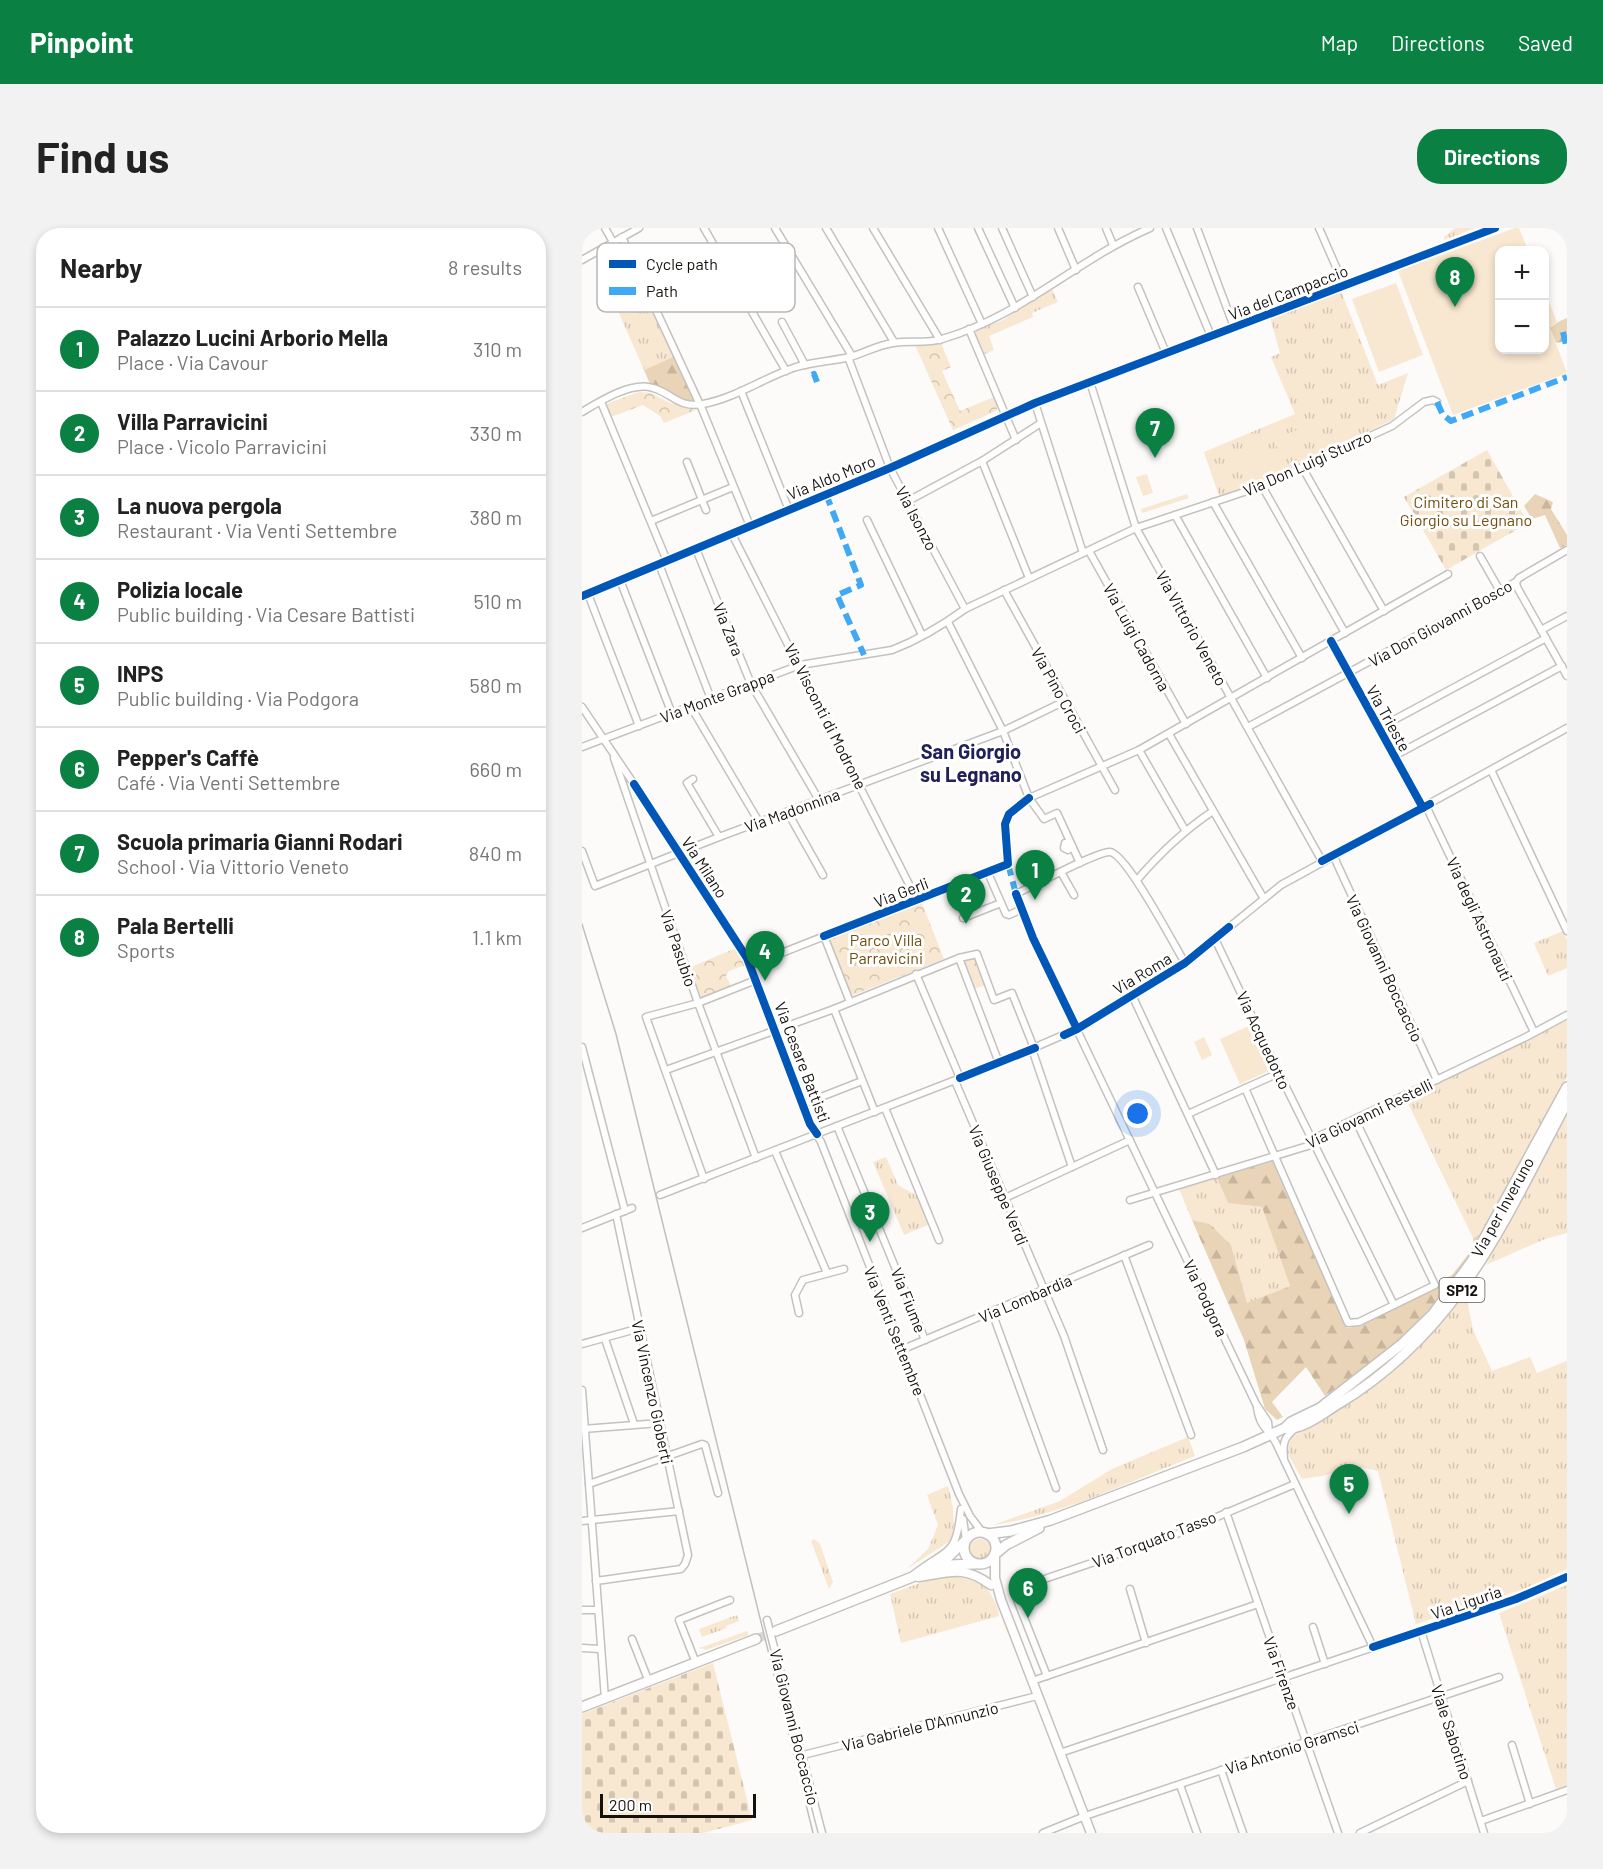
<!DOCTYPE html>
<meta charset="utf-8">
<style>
:root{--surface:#fff;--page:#f2f2f2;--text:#222;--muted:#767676;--line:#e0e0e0;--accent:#0b8043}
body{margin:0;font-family:Barlow,sans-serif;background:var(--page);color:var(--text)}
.controls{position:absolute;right:18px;top:18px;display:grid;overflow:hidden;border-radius:12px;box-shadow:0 3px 9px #0003}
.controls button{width:54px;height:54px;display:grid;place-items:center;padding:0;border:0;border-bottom:2px solid var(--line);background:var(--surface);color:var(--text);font:30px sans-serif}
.scale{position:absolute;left:18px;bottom:15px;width:156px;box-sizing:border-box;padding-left:6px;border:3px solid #15110c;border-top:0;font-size:16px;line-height:21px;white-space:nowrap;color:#15110c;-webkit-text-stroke:4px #fff;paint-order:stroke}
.you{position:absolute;left:556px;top:886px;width:21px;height:21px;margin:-15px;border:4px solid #fff;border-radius:50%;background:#1a73e8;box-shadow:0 0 0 9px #1a73e833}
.badge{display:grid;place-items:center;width:39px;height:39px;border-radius:50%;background:var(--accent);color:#fff;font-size:20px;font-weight:700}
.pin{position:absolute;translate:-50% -50px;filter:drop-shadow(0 2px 3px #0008)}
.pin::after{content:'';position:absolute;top:32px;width:21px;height:18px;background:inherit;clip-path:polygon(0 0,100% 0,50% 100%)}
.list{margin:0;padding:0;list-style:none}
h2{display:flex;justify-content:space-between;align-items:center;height:78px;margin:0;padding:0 24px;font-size:26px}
h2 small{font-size:20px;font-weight:400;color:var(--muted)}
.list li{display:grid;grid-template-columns:39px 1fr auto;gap:18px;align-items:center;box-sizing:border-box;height:84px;padding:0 24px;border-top:2px solid var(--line)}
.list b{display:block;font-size:22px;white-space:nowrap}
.list p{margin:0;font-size:20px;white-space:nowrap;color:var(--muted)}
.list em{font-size:20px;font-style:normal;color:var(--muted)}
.map{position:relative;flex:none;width:985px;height:1605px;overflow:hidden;border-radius:24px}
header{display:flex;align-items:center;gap:36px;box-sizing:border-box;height:84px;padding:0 30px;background:var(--accent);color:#fff}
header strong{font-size:28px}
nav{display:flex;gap:33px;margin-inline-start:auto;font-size:21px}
.intro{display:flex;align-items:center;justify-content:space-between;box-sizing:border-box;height:144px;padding:0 36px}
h1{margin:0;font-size:42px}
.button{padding:15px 27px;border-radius:24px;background:var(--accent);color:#fff;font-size:21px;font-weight:700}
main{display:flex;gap:36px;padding:0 36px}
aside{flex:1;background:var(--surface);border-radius:24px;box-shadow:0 3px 9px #0003}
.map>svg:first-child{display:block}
.grass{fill:url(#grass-tufts)}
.forest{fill:url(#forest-firs)}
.cemetery{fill:url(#cemetery-stones)}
.park{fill:url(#park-crowns)}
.pitch{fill:#f8e7d1}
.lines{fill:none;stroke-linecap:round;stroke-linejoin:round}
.primary-tunnel{stroke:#d9d8d5;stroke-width:9;stroke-dasharray:9 4.5;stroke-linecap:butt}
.street-casing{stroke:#c4c2be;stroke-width:9}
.secondary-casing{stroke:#c4c2be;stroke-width:11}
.primary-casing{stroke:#c4c2be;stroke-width:12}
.street{stroke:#fffefe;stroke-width:6}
.secondary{stroke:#fffefe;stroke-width:8}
.primary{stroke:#fffefe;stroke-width:9}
.rail{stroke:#c0bfbe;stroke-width:1.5}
.quiet{stroke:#3fa9f5;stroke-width:6;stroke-dasharray:12 6;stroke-linecap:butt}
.cycleway-casing{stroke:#fff;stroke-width:11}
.cycleway{stroke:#0057b8;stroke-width:8}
.labels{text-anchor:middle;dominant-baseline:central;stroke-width:6;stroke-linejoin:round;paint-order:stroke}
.shield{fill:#fff;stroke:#5b5855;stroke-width:1.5}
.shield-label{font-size:15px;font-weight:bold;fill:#15110c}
.street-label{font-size:16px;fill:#15110c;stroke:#fff}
.park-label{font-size:16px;fill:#724d0d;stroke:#fff}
.quarter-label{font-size:20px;font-weight:bold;fill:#21215a;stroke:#fff}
.key{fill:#fff;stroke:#b9b8b6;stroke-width:1.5}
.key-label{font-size:16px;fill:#15110c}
</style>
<header>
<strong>Pinpoint</strong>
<nav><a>Map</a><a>Directions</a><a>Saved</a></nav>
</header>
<div class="intro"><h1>Find us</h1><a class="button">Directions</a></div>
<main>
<aside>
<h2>Nearby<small>8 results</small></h2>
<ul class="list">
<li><span class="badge">1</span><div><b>Palazzo Lucini Arborio Mella</b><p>Place · Via Cavour</p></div><em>310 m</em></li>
<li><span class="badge">2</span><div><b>Villa Parravicini</b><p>Place · Vicolo Parravicini</p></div><em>330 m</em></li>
<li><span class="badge">3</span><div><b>La nuova pergola</b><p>Restaurant · Via Venti Settembre</p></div><em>380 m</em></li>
<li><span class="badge">4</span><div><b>Polizia locale</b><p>Public building · Via Cesare Battisti</p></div><em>510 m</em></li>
<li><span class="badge">5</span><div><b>INPS</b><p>Public building · Via Podgora</p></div><em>580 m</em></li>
<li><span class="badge">6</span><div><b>Pepper's Caffè</b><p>Café · Via Venti Settembre</p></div><em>660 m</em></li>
<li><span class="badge">7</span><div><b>Scuola primaria Gianni Rodari</b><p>School · Via Vittorio Veneto</p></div><em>840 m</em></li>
<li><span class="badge">8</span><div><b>Pala Bertelli</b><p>Sports</p></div><em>1.1 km</em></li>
</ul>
</aside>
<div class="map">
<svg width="985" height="1605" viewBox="0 0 985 1605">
<defs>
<pattern id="grass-tufts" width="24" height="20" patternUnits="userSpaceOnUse" patternTransform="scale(1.5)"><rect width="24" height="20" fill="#f8e7d1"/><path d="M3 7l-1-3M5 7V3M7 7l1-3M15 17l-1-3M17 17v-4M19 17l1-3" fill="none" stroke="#d4c5b2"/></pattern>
<pattern id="forest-firs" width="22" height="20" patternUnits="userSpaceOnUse" patternTransform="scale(1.5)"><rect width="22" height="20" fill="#ead4b7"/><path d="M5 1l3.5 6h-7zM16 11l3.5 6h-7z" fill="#c8b59c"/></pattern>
<pattern id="cemetery-stones" width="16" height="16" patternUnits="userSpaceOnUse" patternTransform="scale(1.5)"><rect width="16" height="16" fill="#f8e7d1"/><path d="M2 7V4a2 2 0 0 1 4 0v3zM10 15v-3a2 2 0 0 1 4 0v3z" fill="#d4c5b2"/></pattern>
<pattern id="park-crowns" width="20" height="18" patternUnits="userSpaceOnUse" patternTransform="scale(1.5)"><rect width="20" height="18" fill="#f8e7d1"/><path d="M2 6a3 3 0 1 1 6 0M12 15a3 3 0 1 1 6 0" fill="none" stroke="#d4c5b2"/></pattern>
</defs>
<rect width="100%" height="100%" fill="#fcfbf9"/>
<g class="grass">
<polygon points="873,0 893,0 862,12 862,9"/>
<polygon points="58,55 93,128 62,142 29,67"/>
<polygon points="470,61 476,74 450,85 451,89 407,108 412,122 401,127 394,109 394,103 421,92"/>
<polygon points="759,63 796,157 826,145 812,191 697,247 637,268 622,224 713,186 689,129 698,125 688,89"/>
<polygon points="981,703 985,712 985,740 966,748 952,715"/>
<polygon points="985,792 985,849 902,1004 891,1010 824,871"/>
<polygon points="985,887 985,1005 963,1011 904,1037"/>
<polygon points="304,929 316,957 337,969 348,996 322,1007 291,934"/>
<polygon points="635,950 646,975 680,979 708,1058 665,1076 649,1017 628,996 610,992 597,961"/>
<polygon points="884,1066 891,1102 910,1143 948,1129 955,1145 985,1133 985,1341 939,1362 834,1396 796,1243 769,1237 745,1247 720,1251 708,1230 705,1221 710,1209 771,1173 807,1144 850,1105"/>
<path d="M 606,1209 L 613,1228 C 548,1253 481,1287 411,1297 L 478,1273 L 530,1241 Z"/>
<path d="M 366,1258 C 371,1276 375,1296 368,1313 L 325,1341 L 346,1321 L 356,1297 L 345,1267 Z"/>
<circle cx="398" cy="1321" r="10"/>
<polygon points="232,1311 238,1316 251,1354 247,1361 229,1313"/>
<path d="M 364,1348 C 370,1348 378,1347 384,1348 C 402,1351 415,1371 417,1388 L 319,1415 L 308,1366 L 346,1352 Z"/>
<polygon points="985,1357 985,1557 974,1561 917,1385"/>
<polygon points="155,1387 157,1393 144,1398 145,1400 120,1409 117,1401"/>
<polygon points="165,1403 166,1407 124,1422 118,1420"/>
</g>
<g class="forest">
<polygon points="985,90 985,113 974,115 968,100 976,94"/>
<polygon points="93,128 112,168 112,171 109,173 92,170 78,159 68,156 62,142"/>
<polygon points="953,266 971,274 969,281 985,307 985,317 978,320 963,287 950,291 942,278"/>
<path d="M 691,933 L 765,1100 L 779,1098 L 870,1047 L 892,1019 L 891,1010 L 902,1004 C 879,1047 849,1087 811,1119 C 789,1137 766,1152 743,1168 L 724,1139 L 690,1174 L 701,1189 L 695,1192 L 683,1181 L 662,1112 L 610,992 L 628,996 L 649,1017 L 665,1075 L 708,1058 L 680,979 L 646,975 L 635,950 Z"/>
</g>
<g class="cemetery">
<polygon points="905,222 946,295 864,342 822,269"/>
<polygon points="131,1435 170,1592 121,1605 0,1605 0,1486"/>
</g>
<g class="park">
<polygon points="359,115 369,139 360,143 378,183 412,169 416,179 414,183 371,202 333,117"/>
<polygon points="57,164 69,165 88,175 114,182 82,195 78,188 61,177 29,189 24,176"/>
<polygon points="339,673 362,731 269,768 246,710"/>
<polygon points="154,720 164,737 147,743 144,748 149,758 121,770 118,768 109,739"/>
<polygon points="394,727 404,757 391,761 379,731"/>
</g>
<g class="pitch">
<polygon points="933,0 937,0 946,22 918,22 918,122 963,122 963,64 975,94 968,100 985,145 871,187 816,43"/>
<polygon points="814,55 841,127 797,144 770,71"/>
<polygon points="717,201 722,214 697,224 692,211"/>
<polygon points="678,216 686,237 659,247 651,226"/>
<polygon points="565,246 571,265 561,268 554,249"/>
<polygon points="605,266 607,270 560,285 559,281"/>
<polygon points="669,797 689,842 658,856 638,811"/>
<polygon points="622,809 630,827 620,832 612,814"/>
</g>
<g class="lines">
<polyline class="primary-tunnel" points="174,1411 194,1403"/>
<g class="street-casing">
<g id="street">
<polyline points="23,0 31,14"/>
<polyline points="122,0 204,143"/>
<polyline points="193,0 270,128"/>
<polyline points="244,0 312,114"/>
<polyline points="291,0 358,112"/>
<polyline points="356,0 400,96"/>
<polyline points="396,0 433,80"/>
<polyline points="420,0 451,69"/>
<polyline points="476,0 494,42"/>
<polyline points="524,0 531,17"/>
<polyline points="584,0 629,108"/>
<polyline points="615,0 652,99"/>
<polyline points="737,0 762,57"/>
<polyline points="40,9 120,181 168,298"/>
<polyline points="0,32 57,0"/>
<polyline points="556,59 584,125"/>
<polyline points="200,94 223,137"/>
<polyline points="387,101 434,212"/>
<polyline points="266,129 308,240 383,381"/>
<polyline points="508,154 554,300 740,633"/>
<polyline points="159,163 207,282"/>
<polyline points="19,174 85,333"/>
<polyline points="453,175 501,325"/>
<path d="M 0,184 C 18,173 50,153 71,160 C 92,166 95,180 121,176 C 154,170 183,149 214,139 C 232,134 250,133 268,129 C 282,125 296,117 311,115 C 327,112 344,116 360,111 C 440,88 494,32 568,0"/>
<polyline points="400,233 447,350"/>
<polyline points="105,234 124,282"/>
<polyline points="720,239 802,383"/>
<polyline points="680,258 763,405"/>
<polyline points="326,273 400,233 459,195"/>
<polyline points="631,274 720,430"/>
<polyline points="593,287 685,450"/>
<polyline points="285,292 340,407"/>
<polyline points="69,293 151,259"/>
<polyline points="150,306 335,672"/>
<polyline points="114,321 169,456 237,572"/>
<polyline points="507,323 604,496"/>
<polyline points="898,328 918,363"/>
<polyline points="77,336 129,471"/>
<polyline points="38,352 90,486"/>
<polyline points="934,354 935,359 985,448"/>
<polyline points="422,362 533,562"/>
<polyline points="6,366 57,498"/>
<polyline points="0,368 308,240 453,175 913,0"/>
<polyline points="366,394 421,503 447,570 462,591 475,585 498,635"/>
<polyline points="959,402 985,388"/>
<polyline points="749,413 841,580"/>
<polyline points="0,479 95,620 165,730 228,896 239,914 377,1266 388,1288 400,1304"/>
<polyline points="109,479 177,594"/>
<polyline points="666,499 934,354 937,350 985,322"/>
<polyline points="797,500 964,410"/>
<polyline points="587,506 682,671"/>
<path d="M 0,519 L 218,437 L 310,422 C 336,412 361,397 383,381 L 554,300 L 680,258 L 810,198 L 842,174 L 851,172 L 855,174"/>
<polyline points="557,522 603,602"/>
<polyline points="812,528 980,438"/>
<polyline points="32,530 116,775 174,930"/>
<polyline points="909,542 985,703"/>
<polyline points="111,551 105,555 137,609"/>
<polyline points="844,578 952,804"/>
<polyline points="206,585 241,647"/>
<polyline points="488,615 483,615 482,620 486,622 490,619"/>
<polyline points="0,623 13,658 137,609 421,503 483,473"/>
<polyline points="751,627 855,852"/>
<polyline points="479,644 492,667"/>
<polyline points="406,645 424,686 427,687 440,681"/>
<path d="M 555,652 C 579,624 601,603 631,583"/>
<polyline points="381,690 419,675"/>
<polyline points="242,708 268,774"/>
<polyline points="633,711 697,845 812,1077"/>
<polyline points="377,730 417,835"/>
<path d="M 603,735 C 592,717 545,626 528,624 C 516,623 449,659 434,666 L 451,710 L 674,1176 L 686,1194 L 687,1204"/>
<polyline points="169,737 426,636 423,596 427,586 447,570 557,522 866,346"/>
<polyline points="334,746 378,850"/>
<polyline points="550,767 634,947"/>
<polyline points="252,781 293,884"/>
<polyline points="0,819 43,983"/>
<polyline points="450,821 490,939"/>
<polyline points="84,842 252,781 377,730 395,726 412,772 430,765 452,820"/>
<polyline points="373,853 482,1108 521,1222"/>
<polyline points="663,860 766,1095 777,1094 853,1057 773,891"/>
<polyline points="221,876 280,853"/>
<polyline points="303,880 357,1012"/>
<polyline points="606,886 697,845"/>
<polyline points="255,898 343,1112"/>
<polyline points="193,923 245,1045"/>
<polyline points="122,951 64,789 116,775 174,752"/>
<polyline points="78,967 417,835 495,801 603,735 699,657 985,500"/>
<polyline points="423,970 548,912"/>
<polyline points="548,972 729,917 733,910 944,809 985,787"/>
<polyline points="0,1000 50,980"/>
<polyline points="542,1027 609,1207"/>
<polyline points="410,1084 474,1260"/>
<polyline points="217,1085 213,1067 221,1052 262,1041"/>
<polyline points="23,1111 52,1196"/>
<polyline points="0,1116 58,1100"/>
<polyline points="319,1122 567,1017"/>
<polyline points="0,1162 23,1471"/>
<path d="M 675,1180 C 679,1202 685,1198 694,1215 L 791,1419"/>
<polyline points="1,1201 78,1195"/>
<path d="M 702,1229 C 700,1215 703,1208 714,1200"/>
<polyline points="7,1256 120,1216 123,1217 136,1265"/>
<polyline points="644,1284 756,1605"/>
<polyline points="381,1291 384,1312"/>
<polyline points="0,1293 97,1283"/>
<path d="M 332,1346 C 367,1319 374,1329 379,1281"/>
<polyline points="14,1353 99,1341 103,1336 106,1327 34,986"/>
<polyline points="548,1361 564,1415"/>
<polyline points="0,1382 16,1382"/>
<polyline points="185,1392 240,1605"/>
<polyline points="731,1399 743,1436"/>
<polyline points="839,1403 902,1605"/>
<polyline points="50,1411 67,1454"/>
<polyline points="0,1420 19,1421"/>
<polyline points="114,1435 97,1392 148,1372"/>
<polyline points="465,1448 432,1364 433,1361 592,1307 713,1256"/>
<polyline points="450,1453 676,1376"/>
<polyline points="930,1517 948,1576"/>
<polyline points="478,1525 934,1371 985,1349"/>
<polyline points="221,1527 455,1468"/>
<polyline points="639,1542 661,1605"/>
<polyline points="598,1557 615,1605"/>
<polyline points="899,1593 985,1562"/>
<polyline points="461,1605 503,1588 917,1449"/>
<polyline points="778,1605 886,1553"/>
</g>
</g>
<g class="secondary-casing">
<g id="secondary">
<polyline points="413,1328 413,1350 419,1372 509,1605"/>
<path d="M 337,1349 C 368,1344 382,1337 409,1357"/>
</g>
</g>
<g class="primary-casing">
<g id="primary">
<path d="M 703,1200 C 721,1202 741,1185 756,1176 C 877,1103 922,993 985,874"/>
<circle cx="398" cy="1320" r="16"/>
<polyline points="405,1306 429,1303 469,1292 661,1219 703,1200 709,1194 738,1180 820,1116 851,1086 890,1033 985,859"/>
<polyline points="413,1326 424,1317 457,1300"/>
<polyline points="353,1338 364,1331 383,1313"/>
<polyline points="194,1403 343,1344 367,1337 393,1336"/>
<polyline points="0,1479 174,1411"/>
</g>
</g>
<use href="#street" class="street"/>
<use href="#secondary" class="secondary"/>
<use href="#primary" class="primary"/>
<polyline class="rail" points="0,696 34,806 231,1605"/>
<g class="quiet">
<polyline points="981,104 985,121"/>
<polyline points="230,147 232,146 235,154"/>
<polyline points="855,174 861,187 869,193 985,149"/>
<polyline points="244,266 279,357 255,367 282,427"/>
<polyline points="426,636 434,666"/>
</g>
<g class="cycleway-casing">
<g id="cycleway">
<polyline points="0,368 308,240 453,175 913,0"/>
<polyline points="749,413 841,580"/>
<polyline points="52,556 165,730 228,896 235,906"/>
<polyline points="740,633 848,576"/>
<polyline points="434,666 451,710 495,801"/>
<polyline points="242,708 426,636 423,596 427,586 447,570"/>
<polyline points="482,807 495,801 603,735 647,699"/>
<polyline points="378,850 453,820"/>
<polyline points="791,1419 934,1371 985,1349"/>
</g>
</g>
<use href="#cycleway" class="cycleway"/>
</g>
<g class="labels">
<rect class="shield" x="857.5" y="1050" width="45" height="24" rx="4.5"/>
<g class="shield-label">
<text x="880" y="1062">SP12</text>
</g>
<g class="street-label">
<text transform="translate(706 64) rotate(-21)">Via del Campaccio</text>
<text transform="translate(725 235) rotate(-24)">Via Don Luigi Sturzo</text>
<text transform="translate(249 249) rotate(-22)">Via Aldo Moro</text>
<text transform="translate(335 290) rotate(62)">Via Isonzo</text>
<text transform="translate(858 395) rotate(-29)">Via Don Giovanni Bosco</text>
<text transform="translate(610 400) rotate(61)">Via Vittorio Veneto</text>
<text transform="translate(147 401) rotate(68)">Via Zara</text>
<text transform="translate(555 409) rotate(61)">Via Luigi Cadorna</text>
<text transform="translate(477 462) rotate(61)">Via Pino Croci</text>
<text transform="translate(135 468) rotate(-21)">Via Monte Grappa</text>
<text transform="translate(244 488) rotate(63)">Via Visconti di Modrone</text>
<text transform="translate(807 490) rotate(61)">Via Trieste</text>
<text transform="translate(210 582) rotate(-20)">Via Madonnina</text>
<text transform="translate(123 639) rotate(57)">Via Milano</text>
<text transform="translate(319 664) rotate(-21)">Via Gerli</text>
<text transform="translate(898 691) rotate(65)">Via degli Astronauti</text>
<text transform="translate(97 720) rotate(71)">Via Pasubio</text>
<text transform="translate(803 740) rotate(65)">Via Giovanni Boccaccio</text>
<text transform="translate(560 745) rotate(-31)">Via Roma</text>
<text transform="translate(682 812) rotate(65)">Via Acquedotto</text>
<text transform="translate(221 834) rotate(69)">Via Cesare Battisti</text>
<text transform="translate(787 885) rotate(-26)">Via Giovanni Restelli</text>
<text transform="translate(417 957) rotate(67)">Via Giuseppe Verdi</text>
<text transform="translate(920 979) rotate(-61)">Via per Inveruno</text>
<text transform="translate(443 1070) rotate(-23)">Via Lombardia</text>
<text transform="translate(624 1070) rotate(65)">Via Podgora</text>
<text transform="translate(327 1072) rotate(68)">Via Fiume</text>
<text transform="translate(313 1103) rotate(68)">Via Venti Settembre</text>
<text transform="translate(71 1164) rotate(78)">Via Vincenzo Gioberti</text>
<text transform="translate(572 1311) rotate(-21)">Via Torquato Tasso</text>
<text transform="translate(884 1374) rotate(-19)">Via Liguria</text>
<text transform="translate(700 1445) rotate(70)">Via Firenze</text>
<text transform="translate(338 1498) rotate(-14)">Via Gabriele D'Annunzio</text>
<text transform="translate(213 1499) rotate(76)">Via Giovanni Boccaccio</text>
<text transform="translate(870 1504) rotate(72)">Viale Sabotino</text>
<text transform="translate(710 1519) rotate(-18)">Via Antonio Gramsci</text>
</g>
<g class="park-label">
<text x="884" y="273">Cimitero di San<tspan x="884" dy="18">Giorgio su Legnano</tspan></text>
<text x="304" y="711">Parco Villa<tspan x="304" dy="18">Parravicini</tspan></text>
</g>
<g class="quarter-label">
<text x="389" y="523">San Giorgio<tspan x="389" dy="23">su Legnano</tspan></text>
</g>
</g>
<rect x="15" y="15" width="198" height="69" rx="9" class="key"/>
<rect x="27" y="32" width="27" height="8" fill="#0057b8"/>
<rect x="27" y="59" width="27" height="8" fill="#3fa9f5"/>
<g class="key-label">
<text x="64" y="42">Cycle path</text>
<text x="64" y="69">Path</text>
</g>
</svg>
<div class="controls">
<button>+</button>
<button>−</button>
</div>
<div class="scale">200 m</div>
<div class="you"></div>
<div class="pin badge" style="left:453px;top:672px">1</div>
<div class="pin badge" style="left:384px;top:696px">2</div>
<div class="pin badge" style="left:288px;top:1014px">3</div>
<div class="pin badge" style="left:183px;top:753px">4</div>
<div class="pin badge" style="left:767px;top:1286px">5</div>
<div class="pin badge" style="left:446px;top:1390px">6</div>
<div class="pin badge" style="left:573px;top:230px">7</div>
<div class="pin badge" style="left:873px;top:79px">8</div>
</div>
</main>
